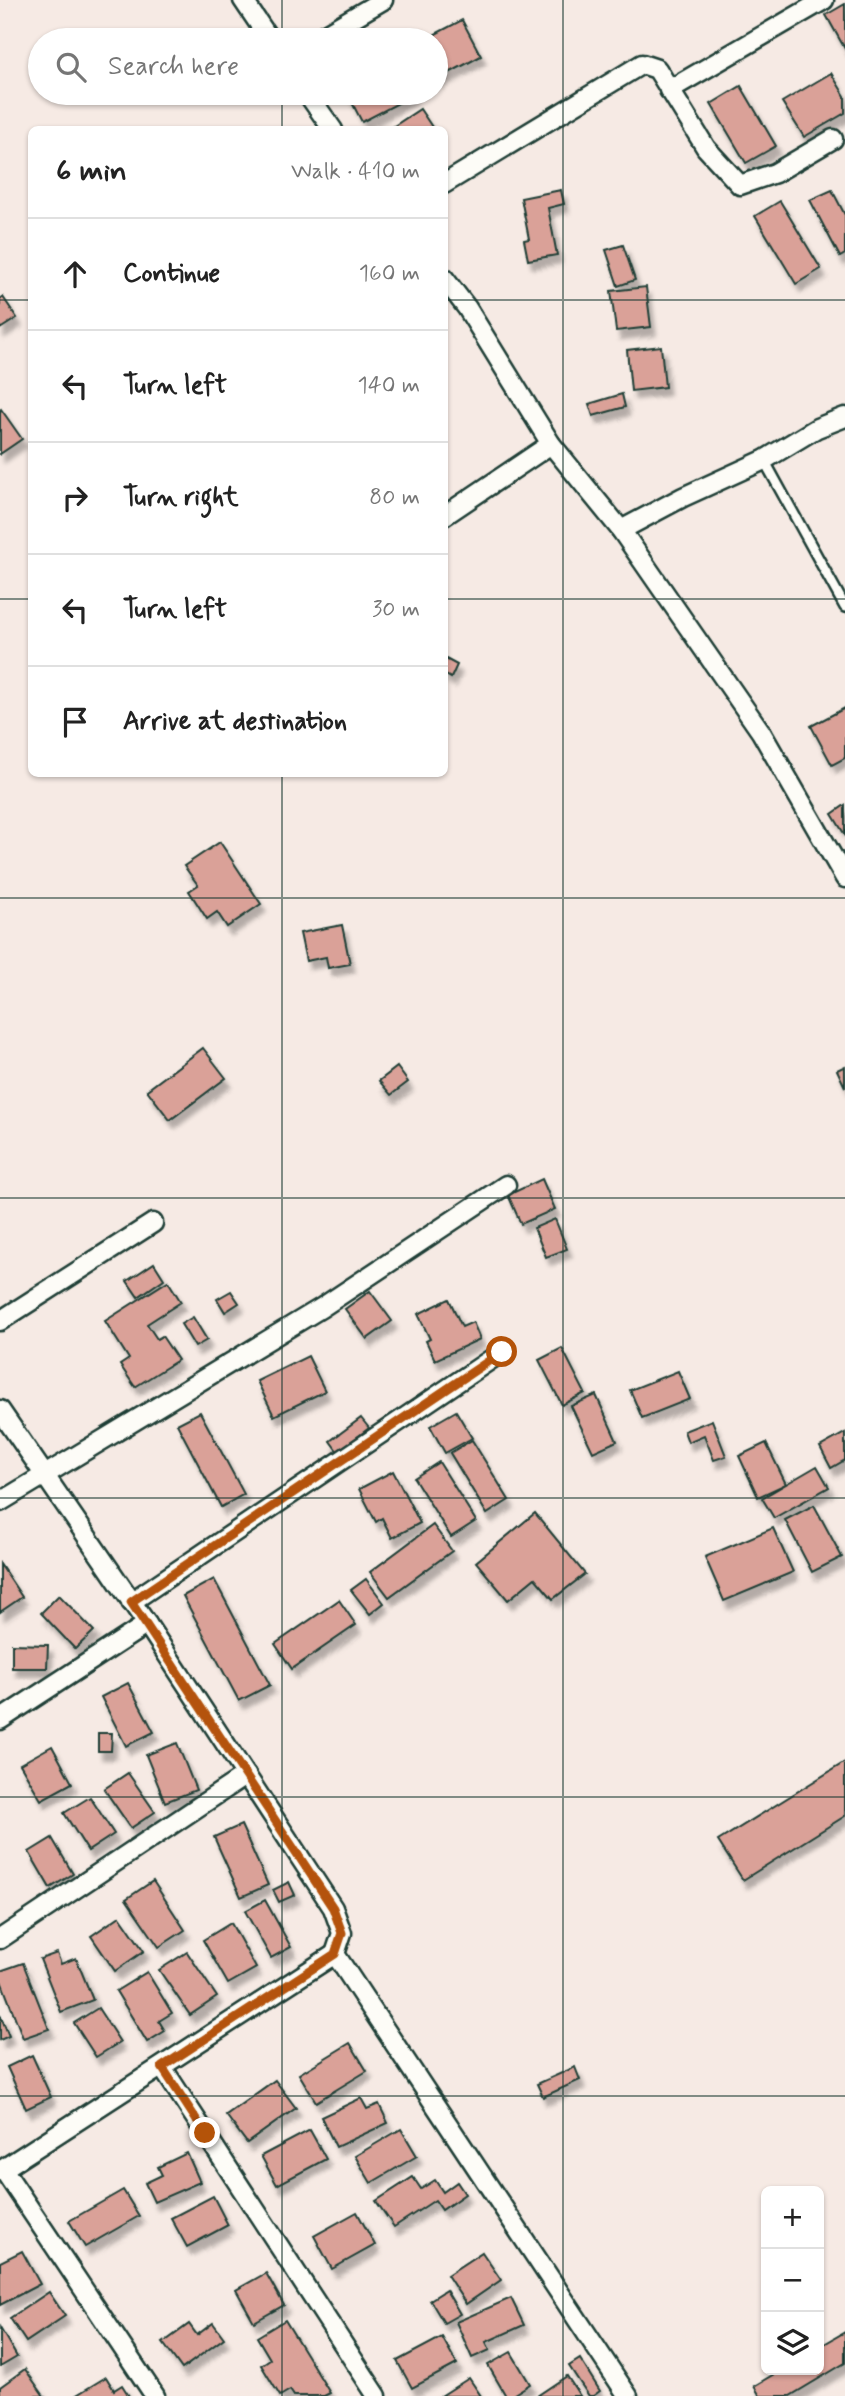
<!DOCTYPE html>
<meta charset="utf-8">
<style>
:root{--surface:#fff;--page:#f6f6f6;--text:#222;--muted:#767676;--line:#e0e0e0}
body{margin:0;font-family:Mynerve,sans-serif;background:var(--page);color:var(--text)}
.controls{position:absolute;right:21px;bottom:21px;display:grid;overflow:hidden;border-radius:10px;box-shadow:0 2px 5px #0004}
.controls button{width:63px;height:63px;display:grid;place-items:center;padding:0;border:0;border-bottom:2px solid var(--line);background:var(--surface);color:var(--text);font:35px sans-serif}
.stop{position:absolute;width:21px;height:21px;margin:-16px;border:5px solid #b45309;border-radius:50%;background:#fff}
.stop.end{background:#b45309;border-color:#fff;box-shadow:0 2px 7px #0008}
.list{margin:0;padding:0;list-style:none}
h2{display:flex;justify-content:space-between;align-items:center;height:91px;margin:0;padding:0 28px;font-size:30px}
h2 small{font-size:23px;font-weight:400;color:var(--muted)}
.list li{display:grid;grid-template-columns:46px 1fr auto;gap:21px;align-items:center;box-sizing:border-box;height:112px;padding:0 28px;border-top:2px solid var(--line)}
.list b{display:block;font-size:26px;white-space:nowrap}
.list em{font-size:23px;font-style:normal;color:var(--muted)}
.icon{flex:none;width:38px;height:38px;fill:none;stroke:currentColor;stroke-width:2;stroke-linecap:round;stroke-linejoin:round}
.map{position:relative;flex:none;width:845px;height:2396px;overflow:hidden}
.search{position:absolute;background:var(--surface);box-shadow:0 2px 5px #0004;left:28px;top:28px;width:420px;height:77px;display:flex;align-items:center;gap:18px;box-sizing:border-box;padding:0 24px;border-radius:38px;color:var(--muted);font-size:26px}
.panel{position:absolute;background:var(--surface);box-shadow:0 2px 5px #0004;left:28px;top:126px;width:420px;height:651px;border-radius:10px}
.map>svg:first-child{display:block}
.building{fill:#daa198;stroke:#1f3d34;stroke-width:2;filter:url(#shadow)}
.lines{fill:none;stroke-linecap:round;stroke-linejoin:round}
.lane-casing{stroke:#1f3d34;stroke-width:14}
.street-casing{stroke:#1f3d34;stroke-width:23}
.lane{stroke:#fdfcf7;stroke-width:9}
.street{stroke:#fdfcf7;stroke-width:18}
.route{stroke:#b45309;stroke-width:9}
.grid{fill:none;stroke:#1f3d34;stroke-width:2;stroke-opacity:0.55}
</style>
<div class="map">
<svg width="845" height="2396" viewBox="0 0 845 2396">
<defs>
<filter id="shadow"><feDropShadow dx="4.5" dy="8" stdDeviation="2" flood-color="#0004"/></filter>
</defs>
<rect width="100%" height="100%" fill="#f6eae4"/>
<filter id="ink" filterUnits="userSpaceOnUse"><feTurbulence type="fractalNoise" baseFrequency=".0143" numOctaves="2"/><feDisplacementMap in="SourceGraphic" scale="14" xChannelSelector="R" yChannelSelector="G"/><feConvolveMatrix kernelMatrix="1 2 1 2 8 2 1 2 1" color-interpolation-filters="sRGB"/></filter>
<g filter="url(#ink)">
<g class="building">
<polygon points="845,4 845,49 826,15"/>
<polygon points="462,20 481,56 436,80 436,40 424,40"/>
<polygon points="203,31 211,40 192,40"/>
<polygon points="831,73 845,96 845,113 804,137 782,102"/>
<polygon points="741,86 776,146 746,163 711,104"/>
<polygon points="347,93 410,93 412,96 362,122"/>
<polygon points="420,109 434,130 388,130"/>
<polygon points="561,190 564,204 548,208 557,255 528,260 524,240 529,239 521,198"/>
<polygon points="832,190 845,215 845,254 840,257 810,200"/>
<polygon points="780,201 821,269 796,284 755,216"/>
<polygon points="623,245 635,280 618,286 606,250"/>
<polygon points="646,287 651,327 616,331 611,291"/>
<polygon points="3,297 17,318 0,329 0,299"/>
<polygon points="661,346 665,387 631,391 627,350"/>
<polygon points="622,394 625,407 593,416 589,404"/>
<polygon points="1,409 22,439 0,454 0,410"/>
<polygon points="444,658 457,665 451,678 444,674"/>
<polygon points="845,708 845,758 832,765 811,726"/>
<polygon points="845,805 845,835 832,814"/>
<polygon points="220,842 261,904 227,927 217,912 207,919 189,891 198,885 184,866"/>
<polygon points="342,925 350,964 328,968 326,957 306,961 300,933"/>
<polygon points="203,1048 226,1078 170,1120 147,1090"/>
<polygon points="845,1066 845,1087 837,1070"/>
<polygon points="397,1067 408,1082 391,1095 379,1081"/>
<polygon points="542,1179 555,1209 521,1224 508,1195"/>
<polygon points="555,1219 567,1249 546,1257 534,1228"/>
<polygon points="154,1263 164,1279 138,1297 127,1281"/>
<polygon points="168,1281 181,1302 147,1324 157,1339 162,1336 178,1360 135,1387 120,1365 129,1359 105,1321"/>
<polygon points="231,1291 239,1303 225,1312 217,1299"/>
<polygon points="370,1291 392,1321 367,1339 345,1309"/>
<polygon points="449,1299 462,1327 473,1322 480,1339 435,1360 426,1341 430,1339 418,1314"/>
<polygon points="193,1317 207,1340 195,1347 181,1324"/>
<polygon points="562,1348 585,1393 562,1405 539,1360"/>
<polygon points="308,1356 325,1391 274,1416 257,1381"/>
<polygon points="678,1371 690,1399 642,1418 630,1390"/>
<polygon points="596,1395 617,1441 593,1452 571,1406"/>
<polygon points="456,1411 472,1438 445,1453 430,1426"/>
<polygon points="200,1412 244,1494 221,1507 177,1424"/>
<polygon points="361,1418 369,1428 338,1452 330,1441"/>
<polygon points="712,1420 726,1456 714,1460 704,1435 688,1442 684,1431"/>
<polygon points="845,1433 845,1460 831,1468 820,1447"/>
<polygon points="472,1440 509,1500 487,1514 450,1453"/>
<polygon points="766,1443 786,1484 758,1497 739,1456"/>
<polygon points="439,1462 476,1521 451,1537 414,1478"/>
<polygon points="817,1466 829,1487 774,1518 762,1498"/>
<polygon points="393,1471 420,1523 392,1538 382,1518 376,1522 359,1489"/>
<polygon points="814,1505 842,1557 812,1572 785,1520"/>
<polygon points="535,1513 585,1574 553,1599 535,1578 508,1600 476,1562"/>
<polygon points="433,1525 452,1551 389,1597 370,1572"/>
<polygon points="773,1528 793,1572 724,1601 705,1557"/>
<polygon points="0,1564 22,1597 0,1612"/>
<polygon points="214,1579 270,1685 239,1701 183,1596"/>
<polygon points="366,1579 384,1603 370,1614 351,1590"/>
<polygon points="59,1595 94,1631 75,1649 41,1613"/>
<polygon points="339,1600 356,1625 292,1669 275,1644"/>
<polygon points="12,1644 48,1645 47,1668 12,1668"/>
<polygon points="128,1683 154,1732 126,1746 101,1697"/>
<polygon points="98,1733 112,1733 111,1751 98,1751"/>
<polygon points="177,1743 196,1790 165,1802 146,1755"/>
<polygon points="52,1746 72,1783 41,1800 20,1764"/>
<polygon points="845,1762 845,1816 743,1880 718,1841"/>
<polygon points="128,1773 155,1812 131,1828 104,1789"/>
<polygon points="90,1797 114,1834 88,1851 64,1813"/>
<polygon points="241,1825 268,1885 241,1897 214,1837"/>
<polygon points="52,1838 73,1874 50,1888 29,1852"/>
<polygon points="153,1881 185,1930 159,1947 126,1899"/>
<polygon points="289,1882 295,1895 279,1902 273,1890"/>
<polygon points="265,1900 291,1947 271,1958 245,1911"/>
<polygon points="120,1916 144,1951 115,1971 91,1936"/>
<polygon points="231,1923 256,1968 228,1984 203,1940"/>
<polygon points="187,1952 217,1997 190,2015 159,1970"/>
<polygon points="57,1953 61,1964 76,1958 93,2000 61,2012 40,1959"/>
<polygon points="23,1963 49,2029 23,2038 0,1978 0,1971"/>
<polygon points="147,1972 172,2013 159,2021 165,2031 147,2042 116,1991"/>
<polygon points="98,2008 120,2042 96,2057 74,2023"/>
<polygon points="0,2014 9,2036 0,2040"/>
<polygon points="350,2043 367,2071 316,2102 299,2074"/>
<polygon points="32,2055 51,2097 26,2109 7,2067"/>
<polygon points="575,2067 580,2080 543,2097 537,2084"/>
<polygon points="275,2080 296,2108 247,2143 226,2115"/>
<polygon points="361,2098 367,2109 379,2104 388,2123 336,2147 321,2117"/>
<polygon points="401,2129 417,2156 371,2183 355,2156"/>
<polygon points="310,2130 326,2159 277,2185 261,2156"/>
<polygon points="187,2153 200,2182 154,2202 145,2183 162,2175 158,2167"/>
<polygon points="413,2177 421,2189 435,2180 443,2192 457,2182 465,2194 442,2210 435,2200 394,2227 376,2201"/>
<polygon points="123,2190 139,2216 85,2247 69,2221"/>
<polygon points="213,2196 228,2225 187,2247 171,2218"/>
<polygon points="357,2212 375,2245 332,2269 314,2236"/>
<polygon points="22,2251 40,2284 0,2305 0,2262"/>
<polygon points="482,2252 501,2280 466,2304 447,2275"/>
<polygon points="266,2273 284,2305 254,2322 236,2290"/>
<polygon points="446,2290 460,2314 444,2323 430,2300"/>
<polygon points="49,2292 65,2316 26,2342 10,2318"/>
<polygon points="511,2298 524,2325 486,2342 490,2350 472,2358 456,2322"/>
<polygon points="285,2320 330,2393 324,2396 294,2396 290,2390 280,2396 261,2365 270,2359 257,2337"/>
<polygon points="213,2323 224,2338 182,2369 163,2343 189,2324 197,2335"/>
<polygon points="0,2328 17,2357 0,2367"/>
<polygon points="845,2332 845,2363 790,2396 760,2396 754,2386 781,2370 819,2370 819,2347"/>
<polygon points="442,2337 457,2364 412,2388 397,2361"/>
<polygon points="511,2352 530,2384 511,2396 506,2396 488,2365"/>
<polygon points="580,2359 600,2391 593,2396 589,2396 569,2366"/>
<polygon points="25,2369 44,2396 0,2396 0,2387"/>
<polygon points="567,2376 580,2396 537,2396"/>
<polygon points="106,2377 114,2390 122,2385 129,2396 75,2396"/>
<polygon points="469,2378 481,2396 441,2396"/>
</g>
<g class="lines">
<g class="lane-casing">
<polyline id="lane" points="764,460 845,607"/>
</g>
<g class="street-casing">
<g id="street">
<polyline points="243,0 270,40"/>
<polyline points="315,40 383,0"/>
<polyline points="669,90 824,0"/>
<polyline points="307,93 333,130"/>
<polyline points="444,184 642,64 657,69 706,148 740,185 775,173 833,139"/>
<polyline points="444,278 467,308 551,444 621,530 761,732 845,878"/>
<polyline points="444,516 551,444"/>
<polyline points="621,530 683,497 764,460 817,428 845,417"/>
<polyline points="0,1321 153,1223"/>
<polyline points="0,1410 147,1624 333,1908 342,1933 335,1954 628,2396"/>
<polyline points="0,1502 321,1308 506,1185"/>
<polyline points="131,1602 502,1352"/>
<polyline points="0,1720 147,1624"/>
<polyline points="0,1939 246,1775"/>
<polyline points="162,2067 377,2396"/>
<polyline points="3,2169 155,2396"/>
<polyline points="0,2171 335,1954"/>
</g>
</g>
<use href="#lane" class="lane"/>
<use href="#street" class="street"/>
</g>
</g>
<g class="lines" filter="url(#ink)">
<polyline class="route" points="205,2133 162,2067 335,1954 342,1933 333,1908 131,1602 502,1352"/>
</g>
<path class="grid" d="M 282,0 L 282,40M 563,0 L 563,2396M 282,93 L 282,130M 0,300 L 32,300M 444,300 L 845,300M 0,599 L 32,599M 444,599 L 845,599M 282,774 L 282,2396M 0,898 L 845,898M 0,1198 L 845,1198M 0,1498 L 845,1498M 0,1797 L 845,1797M 0,2096 L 845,2096"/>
</svg>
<div class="controls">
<button>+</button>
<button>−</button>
<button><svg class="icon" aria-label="layers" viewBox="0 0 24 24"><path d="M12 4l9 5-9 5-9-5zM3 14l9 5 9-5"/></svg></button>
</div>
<div class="stop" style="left:502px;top:1352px"></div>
<div class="stop end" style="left:205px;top:2133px"></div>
<div class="search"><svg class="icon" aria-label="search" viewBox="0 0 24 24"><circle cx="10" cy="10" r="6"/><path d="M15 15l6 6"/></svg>Search here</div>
<section class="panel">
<h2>6 min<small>Walk · 410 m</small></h2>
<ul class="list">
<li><svg class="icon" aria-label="ahead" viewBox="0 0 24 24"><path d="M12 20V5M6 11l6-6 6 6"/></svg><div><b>Continue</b></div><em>160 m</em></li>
<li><svg class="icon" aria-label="left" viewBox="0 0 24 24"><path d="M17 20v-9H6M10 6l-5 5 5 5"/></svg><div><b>Turn left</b></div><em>140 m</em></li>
<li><svg class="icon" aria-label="right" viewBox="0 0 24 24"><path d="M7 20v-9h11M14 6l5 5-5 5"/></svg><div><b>Turn right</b></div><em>80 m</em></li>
<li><svg class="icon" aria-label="left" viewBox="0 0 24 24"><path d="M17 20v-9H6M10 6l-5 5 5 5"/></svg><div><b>Turn left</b></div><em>30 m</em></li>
<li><svg class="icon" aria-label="arrive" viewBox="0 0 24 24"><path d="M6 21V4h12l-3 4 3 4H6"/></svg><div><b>Arrive at destination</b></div></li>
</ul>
</section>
</div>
